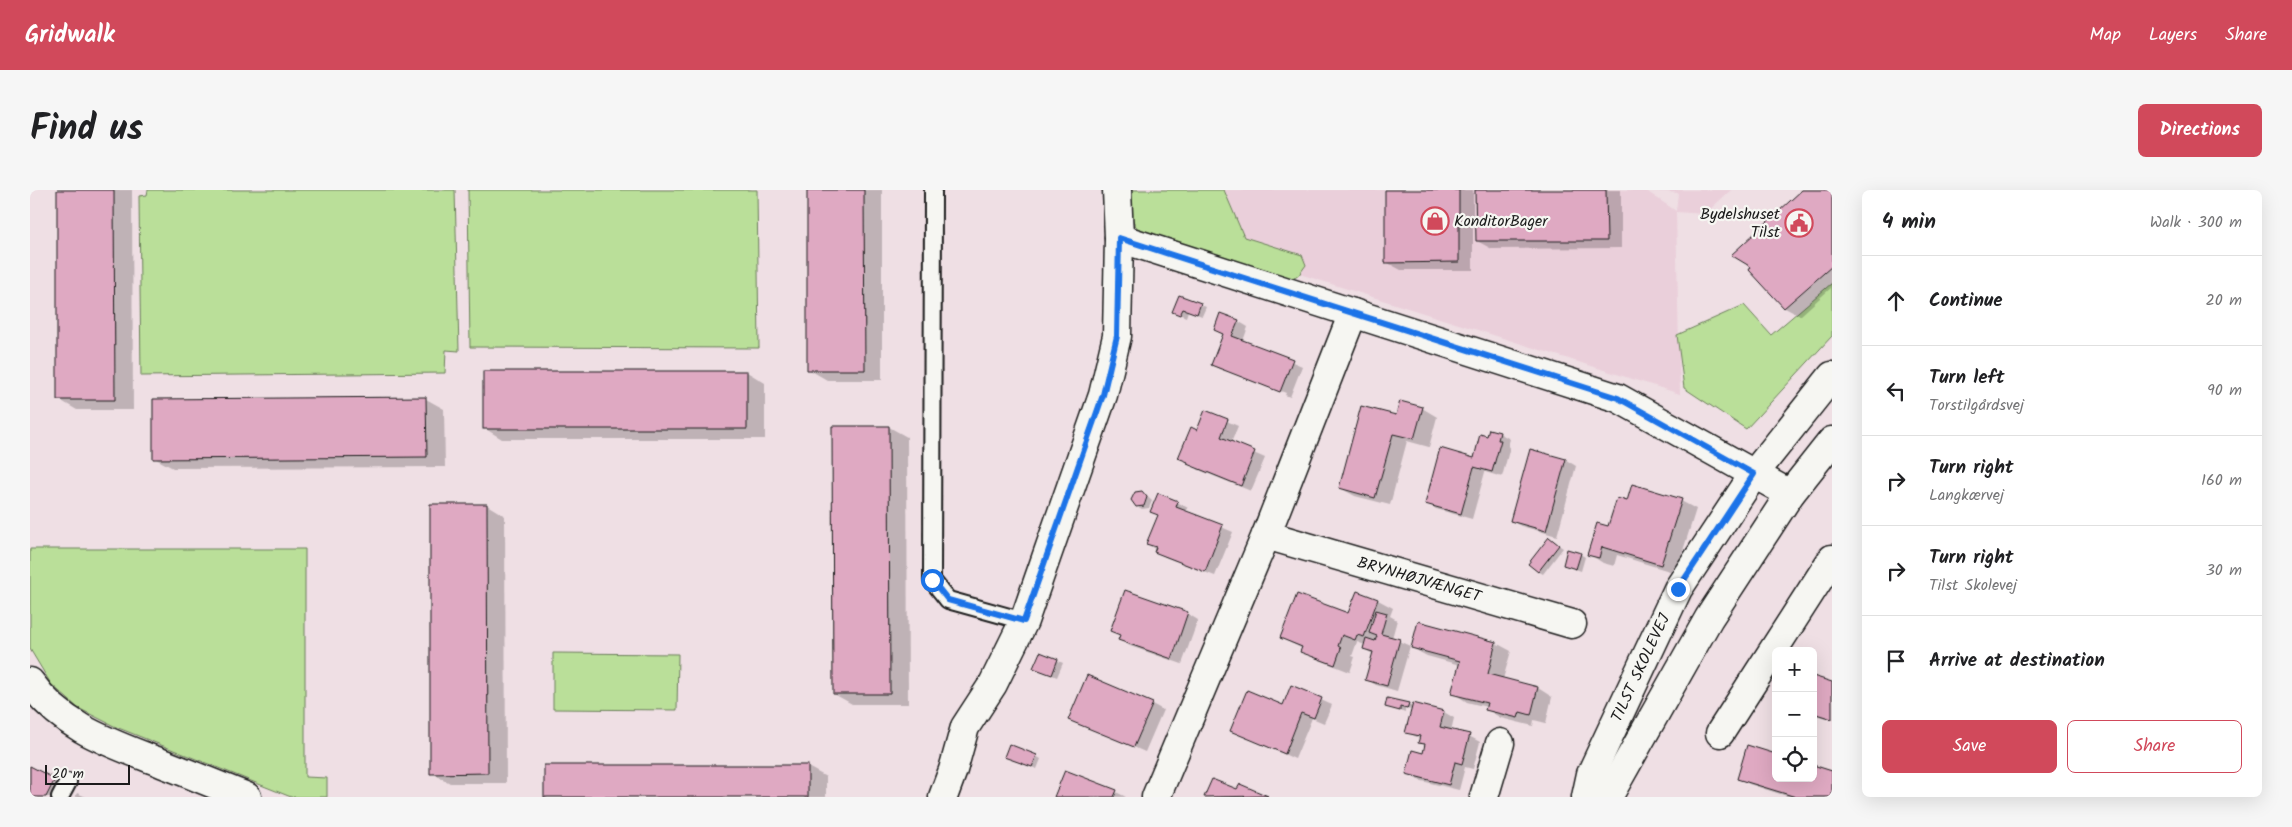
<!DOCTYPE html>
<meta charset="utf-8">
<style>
:root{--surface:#fff;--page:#f6f6f6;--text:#202124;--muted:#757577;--line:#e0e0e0;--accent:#d1495b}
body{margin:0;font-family:Kalam,sans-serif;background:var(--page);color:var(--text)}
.controls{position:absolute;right:15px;bottom:15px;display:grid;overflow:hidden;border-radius:8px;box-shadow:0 5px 20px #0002}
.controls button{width:45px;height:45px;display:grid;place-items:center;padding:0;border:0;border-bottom:1px solid var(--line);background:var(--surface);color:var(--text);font:25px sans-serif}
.scale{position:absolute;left:15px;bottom:12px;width:85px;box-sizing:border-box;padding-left:5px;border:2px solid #1c1c1c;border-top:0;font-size:14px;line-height:18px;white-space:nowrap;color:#1c1c1c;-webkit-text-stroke:4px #f6f6f2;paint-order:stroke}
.stop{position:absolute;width:15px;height:15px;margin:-11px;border:4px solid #1a73e8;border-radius:50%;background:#fff}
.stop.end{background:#1a73e8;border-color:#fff;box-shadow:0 1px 5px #0008}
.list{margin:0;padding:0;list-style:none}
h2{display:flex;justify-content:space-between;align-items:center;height:65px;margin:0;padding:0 20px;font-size:21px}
h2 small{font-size:16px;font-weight:400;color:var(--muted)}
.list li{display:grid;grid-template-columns:32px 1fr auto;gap:15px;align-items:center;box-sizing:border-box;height:90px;padding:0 20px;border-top:1px solid var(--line)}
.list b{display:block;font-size:19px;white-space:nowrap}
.list p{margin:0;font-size:16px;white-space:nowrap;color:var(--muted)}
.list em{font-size:16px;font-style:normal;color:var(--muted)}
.actions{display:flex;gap:10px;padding:15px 20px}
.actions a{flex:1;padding:11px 0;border:1px solid var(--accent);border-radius:8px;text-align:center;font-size:18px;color:var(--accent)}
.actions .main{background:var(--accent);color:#fff}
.icon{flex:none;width:28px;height:28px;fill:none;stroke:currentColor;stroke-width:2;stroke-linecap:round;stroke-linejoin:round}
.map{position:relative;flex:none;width:1802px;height:607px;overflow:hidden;border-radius:8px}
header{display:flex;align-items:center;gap:30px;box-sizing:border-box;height:70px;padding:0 25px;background:var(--accent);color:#fff}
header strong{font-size:24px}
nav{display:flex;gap:28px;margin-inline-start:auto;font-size:18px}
.intro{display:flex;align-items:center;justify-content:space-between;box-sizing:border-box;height:120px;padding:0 30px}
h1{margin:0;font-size:35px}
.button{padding:12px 22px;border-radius:8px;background:var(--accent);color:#fff;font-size:18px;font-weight:700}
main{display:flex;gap:30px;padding:0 30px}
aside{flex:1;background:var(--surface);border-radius:8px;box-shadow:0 5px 20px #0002}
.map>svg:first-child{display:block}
.built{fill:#eacfda}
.green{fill:#badf99;stroke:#6b7e5a}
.shadow{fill:#0003}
.building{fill:#dfa9c2;stroke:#1c1c1c}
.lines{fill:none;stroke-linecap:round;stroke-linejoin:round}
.lane-casing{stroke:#1c1c1c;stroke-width:20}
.street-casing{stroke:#1c1c1c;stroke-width:31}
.secondary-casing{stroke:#1c1c1c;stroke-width:31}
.lane{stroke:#f6f6f2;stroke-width:16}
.street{stroke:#f6f6f2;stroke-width:28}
.secondary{stroke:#f6f6f2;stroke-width:28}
.route{stroke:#1a73e8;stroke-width:6}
.labels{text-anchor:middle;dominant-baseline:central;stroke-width:4.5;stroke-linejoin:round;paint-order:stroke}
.poi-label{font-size:16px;fill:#1c1c1c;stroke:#f6f6f2;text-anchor:end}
.street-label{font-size:16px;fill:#1c1c1c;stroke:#f6f6f2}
</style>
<header>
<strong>Gridwalk</strong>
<nav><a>Map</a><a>Layers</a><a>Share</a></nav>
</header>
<div class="intro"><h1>Find us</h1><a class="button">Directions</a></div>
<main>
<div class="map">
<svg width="1802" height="607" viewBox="0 0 1802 607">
<rect width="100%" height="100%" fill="#efdfe4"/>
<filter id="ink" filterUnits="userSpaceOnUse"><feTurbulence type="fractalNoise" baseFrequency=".02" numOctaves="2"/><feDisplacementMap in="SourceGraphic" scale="10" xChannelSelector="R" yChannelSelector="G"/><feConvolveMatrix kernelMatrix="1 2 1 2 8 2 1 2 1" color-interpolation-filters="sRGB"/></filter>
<g filter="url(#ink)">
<polygon class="built" points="1193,0 1615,0 1646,21 1648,3 1618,0 1701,0 1675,24 1646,22 1650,204 1222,69"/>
<g class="green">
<polygon points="118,0 425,0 429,161 416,160 415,183 111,186 109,6 117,5"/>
<polygon points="438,0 727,0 729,158 440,157"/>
<path d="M 1099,0 L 1194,0 L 1214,47 L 1272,65 L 1276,75 L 1268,86 L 1258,91 L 1115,46 C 1099,33 1100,19 1099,0 Z"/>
<polygon points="1802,93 1802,146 1716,239 1654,198 1647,145 1714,115 1741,145"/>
<polygon points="0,359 275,359 275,587 297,588 297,607 261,607 86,537 48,518 21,494 0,459"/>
<polygon points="523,463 648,464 647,520 523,519"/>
</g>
<g class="shadow">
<polygon points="28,0 102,0 103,220 47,220 28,209"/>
<polygon points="778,0 852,0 852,190 797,190 778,179"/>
<polygon points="1356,0 1443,0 1443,80 1371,80 1356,72"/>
<polygon points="1446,0 1591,0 1591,58 1462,59 1447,51"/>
<polygon points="1773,0 1802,0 1802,97 1770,126 1755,118 1721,80"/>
<polygon points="1150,106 1176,117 1172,126 1158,121 1156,127 1149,124"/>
<polygon points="1208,131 1218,137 1213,151 1272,176 1260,207 1255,205 1256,203 1191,178 1191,180 1182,175 1194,145 1185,140"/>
<polygon points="717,182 735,193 735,249 472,249 454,238"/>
<polygon points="396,209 414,219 415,277 143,278 124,268 124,210"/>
<polygon points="1392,218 1407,227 1399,257 1377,251 1360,315 1325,306 1310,298 1367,227"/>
<polygon points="1176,222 1208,236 1201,253 1235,268 1221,301 1169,280 1150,267 1167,241"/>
<polygon points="859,237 877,247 878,514 822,514 804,504"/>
<polygon points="1469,243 1480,249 1478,256 1480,257 1472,287 1455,282 1442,329 1406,319 1396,313 1445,269 1457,248"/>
<polygon points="1501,260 1536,270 1546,276 1527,346 1491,336 1481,331"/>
<polygon points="1112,302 1122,311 1119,318 1112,319 1107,316"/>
<polygon points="1651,311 1666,319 1646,383 1587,365 1584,376 1573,373 1559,364 1598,312"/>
<polygon points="1147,312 1158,318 1156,322 1203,342 1185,386 1135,367 1118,354"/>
<polygon points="457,315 475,326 476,593 420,593 402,583"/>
<polygon points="1524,352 1533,358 1513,384 1508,381"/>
<polygon points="1550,364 1555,367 1551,381 1534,375"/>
<polygon points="1096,401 1158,424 1168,430 1152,474 1100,456 1090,450"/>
<polygon points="1327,402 1348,410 1363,418 1360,426 1367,430 1362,448 1380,456 1367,501 1346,495 1336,489 1343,464 1334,459 1335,455 1327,452 1322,466 1325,467 1320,482 1287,469 1272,461 1273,459 1251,448 1319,425"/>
<polygon points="1389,432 1466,453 1481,461 1473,489 1508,498 1522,507 1516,533 1504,530 1503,536 1471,528 1456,519 1457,517 1437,512 1423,503 1430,475 1397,466 1382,458"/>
<polygon points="1010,463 1033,473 1027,487 1010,480"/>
<polygon points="1783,487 1802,493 1802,530 1783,524"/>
<polygon points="1262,497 1302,515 1294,533 1282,528 1265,569 1202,541 1254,516"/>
<polygon points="1122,514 1133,520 1115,562 1040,529"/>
<polygon points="1378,514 1383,517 1384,515 1414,522 1424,528 1421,541 1439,546 1450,552 1443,579 1435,577 1429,600 1388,590 1378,584 1393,565 1396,556 1390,552 1391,549 1377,542 1382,520 1375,519 1375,523 1357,516"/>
<polygon points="1006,566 1011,569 1007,579 980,569"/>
<polygon points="778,577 796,587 796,607 515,607"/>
<polygon points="0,578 35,596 29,607 0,607"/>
<polygon points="1802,582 1802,607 1760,607 1719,594 1708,588 1783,588"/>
<polygon points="1182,590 1208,601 1210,596 1237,607 1175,607"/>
<polygon points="1086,602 1096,607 1026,607"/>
<polygon points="47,603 56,607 45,607"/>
</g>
<g class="building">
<polygon points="27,0 84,0 85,210 27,210"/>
<polygon points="777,0 834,0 835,180 777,180"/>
<polygon points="1355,0 1429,0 1429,72 1355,73"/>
<polygon points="1445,0 1576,0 1577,51 1446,51"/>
<polygon points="1772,0 1802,0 1802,76 1754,118 1719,80 1721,77 1701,65"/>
<polygon points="1149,105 1171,113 1167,124 1153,119 1150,125 1142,122"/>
<polygon points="1190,123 1209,130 1202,146 1263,169 1250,202 1181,175 1193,144 1184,140"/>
<rect x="453" y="181" width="264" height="58"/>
<polygon points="396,207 397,267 123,269 123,209"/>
<polygon points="1370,211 1393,217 1384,249 1363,244 1345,308 1309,298 1331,216 1366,225"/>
<polygon points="1175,220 1198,229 1191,247 1225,261 1211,296 1157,274 1158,272 1148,268 1161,237 1167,240"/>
<polygon points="802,236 859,236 860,504 803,504"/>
<polygon points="1459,239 1470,242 1468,250 1471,250 1462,282 1444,277 1431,324 1395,314 1410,258 1444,268 1450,244 1457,246"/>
<polygon points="1500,259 1536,269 1516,341 1480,331"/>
<polygon points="1602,294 1652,309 1631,375 1572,357 1569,368 1557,365 1567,333 1578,336 1587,308 1597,311"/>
<polygon points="1112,301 1117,307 1114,316 1106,317 1101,310 1105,302"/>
<polygon points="1128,303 1148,311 1146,317 1193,335 1175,382 1124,362 1126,357 1116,354 1128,325 1120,322"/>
<polygon points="400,314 457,314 458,583 400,584"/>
<polygon points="1519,347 1529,355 1508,382 1498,374"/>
<polygon points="1537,359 1551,363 1546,379 1533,375"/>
<polygon points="1095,400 1158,422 1142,469 1088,450 1090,445 1080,441"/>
<polygon points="1327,401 1348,409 1334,447 1327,445 1325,450 1312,445 1308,456 1311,458 1305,475 1270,462 1272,457 1250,448 1267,404 1318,423"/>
<polygon points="1346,420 1357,423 1351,444 1370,449 1357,496 1335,490 1343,462 1333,459 1336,448 1345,451 1347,446 1339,443"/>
<polygon points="1388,431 1466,452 1458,484 1508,497 1501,525 1490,522 1488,528 1455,520 1457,513 1421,504 1430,471 1381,458"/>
<polygon points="1010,462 1028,469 1022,485 1003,478"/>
<polygon points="1057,485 1123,513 1104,557 1038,530"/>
<polygon points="1783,486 1802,492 1802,529 1783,523"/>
<polygon points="1261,495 1292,508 1284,528 1271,523 1255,564 1200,541 1217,500 1253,515"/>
<polygon points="1357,508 1379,513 1377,519 1370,517 1370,521 1355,517"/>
<polygon points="1383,513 1414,521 1410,537 1440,544 1432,574 1425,572 1419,595 1376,584 1382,560 1393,563 1395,554 1388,553 1390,546 1375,543"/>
<polygon points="979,554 1007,565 1002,577 974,567"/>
<polygon points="1717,555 1746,564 1746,588 1783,588 1783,575 1802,581 1802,607 1766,607 1707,589"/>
<rect x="514" y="575" width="264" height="32"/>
<polygon points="0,576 25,589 16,607 0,607"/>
<polygon points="1035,580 1087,600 1084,607 1024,607"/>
<polygon points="1182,589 1207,599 1210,594 1238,606 1174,607"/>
</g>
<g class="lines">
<g class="lane-casing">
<g id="lane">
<polyline points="903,0 902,390 918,410 994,431"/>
<polyline points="30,607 38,592"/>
</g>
</g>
<g class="street-casing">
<g id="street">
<polyline points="1089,48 1588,208 1760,304"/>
<polyline points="1236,345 1542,434"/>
<path d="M 0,492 C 31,536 75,551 124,570 C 155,582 186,595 217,607"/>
<polyline points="1690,543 1802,369"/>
<polyline points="913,607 923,580 935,537 963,494 994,431 1073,205 1087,146 1089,48 1087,0"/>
<polyline points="1126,607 1236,345 1323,123"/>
<polyline points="1454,607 1470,553"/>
</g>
</g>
<g class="secondary-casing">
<g id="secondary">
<polyline points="1556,607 1561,584 1648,399 1724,284 1802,186"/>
<polyline points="1575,607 1582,600 1679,428 1760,304 1802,251"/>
</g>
</g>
<use href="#lane" class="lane"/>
<use href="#street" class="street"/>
<use href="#secondary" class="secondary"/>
</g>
</g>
<g class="lines" filter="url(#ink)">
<polyline class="route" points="902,390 918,410 994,431 1073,205 1087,146 1089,48 1588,208 1724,284 1648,399"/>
</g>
<defs>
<g id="shop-ring" transform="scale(1.4375)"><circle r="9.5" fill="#f6f6f2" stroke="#d1495b" stroke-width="1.5"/><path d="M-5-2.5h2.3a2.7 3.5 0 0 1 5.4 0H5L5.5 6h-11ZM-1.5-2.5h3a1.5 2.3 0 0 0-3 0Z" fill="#d1495b"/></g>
<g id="civic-ring" transform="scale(1.4375)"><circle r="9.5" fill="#f6f6f2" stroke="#d1495b" stroke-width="1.5"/><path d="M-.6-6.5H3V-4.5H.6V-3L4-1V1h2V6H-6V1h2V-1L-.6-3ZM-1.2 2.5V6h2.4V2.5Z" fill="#d1495b"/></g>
</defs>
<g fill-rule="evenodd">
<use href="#shop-ring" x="1405" y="31"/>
<use href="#civic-ring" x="1769" y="33"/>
</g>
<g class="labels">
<g class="poi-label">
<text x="1750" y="24">Bydelshuset<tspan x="1750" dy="18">Tilst</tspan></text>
<text x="1424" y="31" text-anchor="start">KonditorBager</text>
</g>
<g class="street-label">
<text transform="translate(1389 390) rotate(16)">BRYNHØJVÆNGET</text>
<text transform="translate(1611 478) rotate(-65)">TILST SKOLEVEJ</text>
</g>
</g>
</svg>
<div class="controls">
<button>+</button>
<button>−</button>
<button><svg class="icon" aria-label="locate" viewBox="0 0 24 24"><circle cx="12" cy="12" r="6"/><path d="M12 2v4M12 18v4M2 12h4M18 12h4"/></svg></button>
</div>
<div class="scale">20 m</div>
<div class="stop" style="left:902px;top:390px"></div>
<div class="stop end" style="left:1648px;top:399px"></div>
</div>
<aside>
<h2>4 min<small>Walk · 300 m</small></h2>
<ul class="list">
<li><svg class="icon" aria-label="ahead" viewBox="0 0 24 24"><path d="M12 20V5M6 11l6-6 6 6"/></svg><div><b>Continue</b></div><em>20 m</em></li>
<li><svg class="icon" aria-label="left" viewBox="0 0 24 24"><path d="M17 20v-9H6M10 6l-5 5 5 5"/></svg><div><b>Turn left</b><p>Torstilgårdsvej</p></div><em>90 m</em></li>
<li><svg class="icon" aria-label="right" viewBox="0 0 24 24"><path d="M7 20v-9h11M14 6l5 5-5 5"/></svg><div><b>Turn right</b><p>Langkærvej</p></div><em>160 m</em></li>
<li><svg class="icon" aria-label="right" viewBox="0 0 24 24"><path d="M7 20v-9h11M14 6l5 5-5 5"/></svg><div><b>Turn right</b><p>Tilst Skolevej</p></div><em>30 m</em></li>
<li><svg class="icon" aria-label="arrive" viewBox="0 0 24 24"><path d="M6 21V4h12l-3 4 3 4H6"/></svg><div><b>Arrive at destination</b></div></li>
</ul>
<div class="actions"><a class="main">Save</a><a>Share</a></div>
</aside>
</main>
